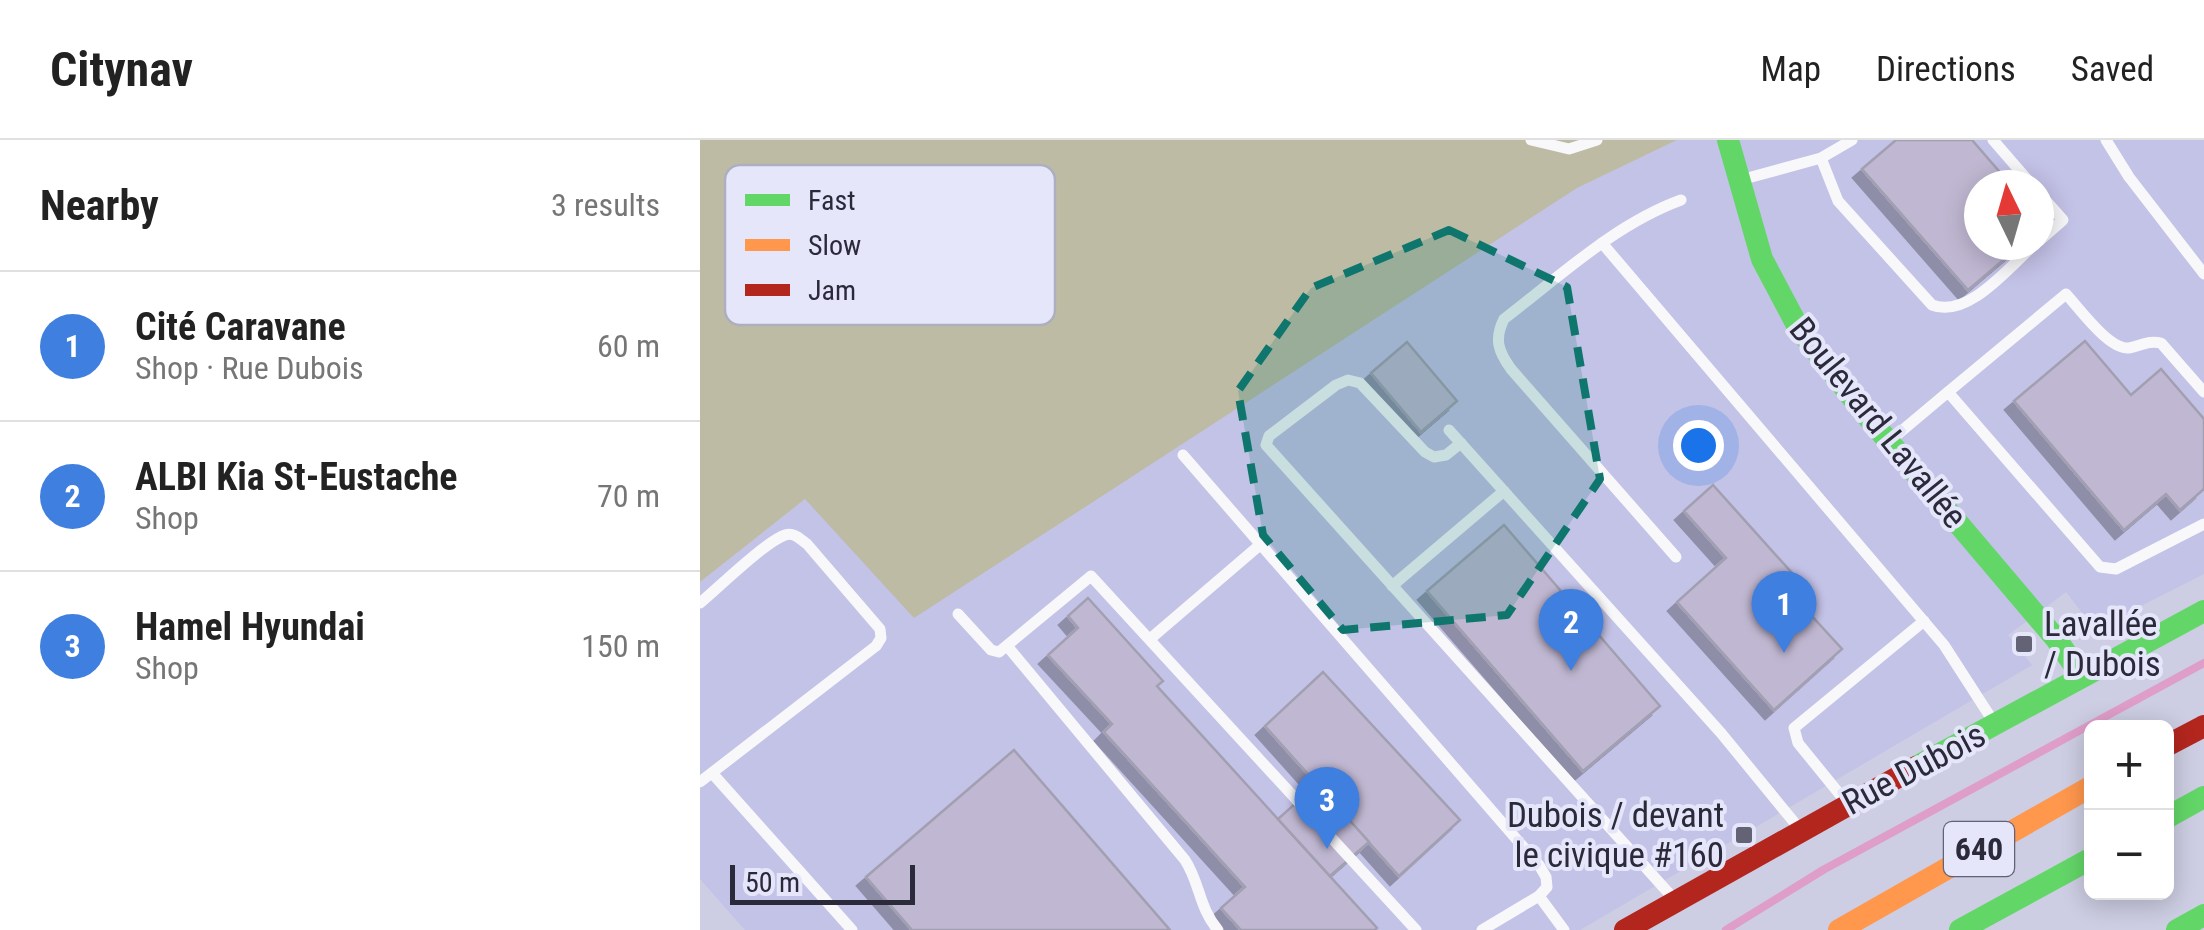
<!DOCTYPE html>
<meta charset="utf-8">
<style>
:root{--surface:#fff;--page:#f6f6f6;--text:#222;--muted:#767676;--line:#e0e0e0;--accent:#636375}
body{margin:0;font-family:"Roboto Condensed",sans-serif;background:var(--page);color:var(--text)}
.controls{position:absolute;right:30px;bottom:30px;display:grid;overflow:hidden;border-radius:15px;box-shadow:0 5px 25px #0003}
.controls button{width:90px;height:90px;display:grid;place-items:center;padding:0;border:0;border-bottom:2px solid var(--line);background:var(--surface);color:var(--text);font:50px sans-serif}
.compass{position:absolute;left:1264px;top:30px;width:90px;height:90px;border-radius:50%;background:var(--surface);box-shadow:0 5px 25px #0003;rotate:355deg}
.scale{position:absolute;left:30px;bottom:25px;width:185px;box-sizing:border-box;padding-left:10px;border:5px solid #2a2a3a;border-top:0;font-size:28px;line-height:35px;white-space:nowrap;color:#2a2a3a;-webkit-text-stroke:8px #e6e6fb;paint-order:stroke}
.you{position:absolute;left:998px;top:305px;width:35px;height:35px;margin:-25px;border:8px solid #fff;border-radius:50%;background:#1a73e8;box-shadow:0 0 0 15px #1a73e833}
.badge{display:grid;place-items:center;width:65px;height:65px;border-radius:50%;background:var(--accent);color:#fff;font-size:32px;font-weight:700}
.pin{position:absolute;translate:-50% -82px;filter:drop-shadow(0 2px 5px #0008)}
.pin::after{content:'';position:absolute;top:52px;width:35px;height:30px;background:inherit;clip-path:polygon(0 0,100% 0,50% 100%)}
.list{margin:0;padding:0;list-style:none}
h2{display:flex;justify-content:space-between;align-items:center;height:130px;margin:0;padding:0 40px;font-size:42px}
h2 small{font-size:32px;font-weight:400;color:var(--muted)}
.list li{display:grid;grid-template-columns:65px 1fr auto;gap:30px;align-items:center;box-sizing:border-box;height:150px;padding:0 40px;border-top:2px solid var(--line)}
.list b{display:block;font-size:38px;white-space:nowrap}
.list p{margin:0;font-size:32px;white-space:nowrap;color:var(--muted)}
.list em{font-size:32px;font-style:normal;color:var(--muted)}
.map{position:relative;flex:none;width:1504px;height:790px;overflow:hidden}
header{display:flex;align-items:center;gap:60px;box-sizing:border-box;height:140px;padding:0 50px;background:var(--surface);border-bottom:2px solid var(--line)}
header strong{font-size:48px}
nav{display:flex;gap:55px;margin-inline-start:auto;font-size:35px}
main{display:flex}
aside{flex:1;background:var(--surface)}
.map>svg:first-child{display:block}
.built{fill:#c3c2e7;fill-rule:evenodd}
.green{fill:#bdbba3}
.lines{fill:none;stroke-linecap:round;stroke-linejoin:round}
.stream{stroke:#df9dc9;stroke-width:8}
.building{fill:#c0b7d2;stroke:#a29fb0;stroke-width:2.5;filter:url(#shadow)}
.lane{stroke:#f8f8fb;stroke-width:11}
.fast{stroke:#63d668;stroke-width:22}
.slow{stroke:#ff974d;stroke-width:22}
.jam{stroke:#b3261e;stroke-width:22}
.marked{fill:#0f766e;fill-opacity:0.2;stroke:#0f766e;stroke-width:8;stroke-dasharray:20 12;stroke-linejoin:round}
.poi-dot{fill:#636375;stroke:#e6e6fb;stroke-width:4}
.labels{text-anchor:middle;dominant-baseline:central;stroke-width:8;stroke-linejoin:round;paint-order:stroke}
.shield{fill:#e6e6fb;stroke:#626274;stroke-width:2.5}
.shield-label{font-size:32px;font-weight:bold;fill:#2a2a3a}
.street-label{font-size:35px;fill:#2a2a3a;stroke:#e6e6fb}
.poi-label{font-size:35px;fill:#2a2a3a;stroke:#e6e6fb;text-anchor:start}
.key{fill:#e6e6fb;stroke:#aeaec1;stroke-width:2.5}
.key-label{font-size:28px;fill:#2a2a3a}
</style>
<header>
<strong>Citynav</strong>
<nav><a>Map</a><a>Directions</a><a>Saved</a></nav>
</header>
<main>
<aside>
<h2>Nearby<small>3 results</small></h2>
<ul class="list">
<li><span class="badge" style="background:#3f7fe0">1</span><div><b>Cité Caravane</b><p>Shop · Rue Dubois</p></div><em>60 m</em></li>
<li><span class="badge" style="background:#3f7fe0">2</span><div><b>ALBI Kia St-Eustache</b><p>Shop</p></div><em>70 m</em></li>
<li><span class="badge" style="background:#3f7fe0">3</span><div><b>Hamel Hyundai</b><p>Shop</p></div><em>150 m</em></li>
</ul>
</aside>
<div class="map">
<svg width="1504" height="790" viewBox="0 0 1504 790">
<defs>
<filter id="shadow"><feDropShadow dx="-9" dy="9" stdDeviation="0" flood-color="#0004"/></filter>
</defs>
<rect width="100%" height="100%" fill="#cdcde3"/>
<path class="built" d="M 977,0 L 1504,0 L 1504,434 L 1395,489 L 1366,452 L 1308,495 L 1332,525 L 880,790 L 45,790 L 0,739 L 0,442 L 105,359 L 877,48 ZM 1279,45 L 1339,45 L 1339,105 L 1279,105 Z"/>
<polygon class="green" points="0,0 977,0 877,48 214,478 105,359 0,442"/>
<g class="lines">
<polyline class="stream" points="1026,790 1123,730 1504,523"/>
</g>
<g class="building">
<polygon points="1196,0 1272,0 1311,45 1279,45 1279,105 1321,105 1268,150 1162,29"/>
<polygon points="1385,201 1431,255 1461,229 1504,279 1504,349 1480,370 1466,354 1424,390 1314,261"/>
<polygon points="707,202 757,261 721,292 671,233"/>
<polygon points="1013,345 1092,433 1089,451 1142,509 1074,570 977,462 1026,418 984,371"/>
<polygon points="804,385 960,566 883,631 727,451"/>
<polygon points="388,458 463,541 457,546 677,788 675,790 541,790 521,768 545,747 404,592 412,584 348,515 378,488 368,476"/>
<polygon points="623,532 760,680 699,736 565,586"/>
<polygon points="314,610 470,790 212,790 166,737"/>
<polygon points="617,644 669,702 630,736 578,679"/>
</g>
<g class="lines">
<g class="lane">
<polyline points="831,0 869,9 897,0"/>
<polyline points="1293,0 1332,45"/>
<polyline points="1406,0 1429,37 1504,134"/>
<path d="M 1121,18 L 1138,61 L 1232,165 C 1268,179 1309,127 1334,105"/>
<polyline points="1044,39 1121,18 1152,0"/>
<polyline points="1339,53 1363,80 1339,101"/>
<polyline points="902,103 1244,505 1293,581"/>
<path d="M 1248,252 L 1366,154 C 1379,168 1409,210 1429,208 C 1441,206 1448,200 1461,203 L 1504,252"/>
<polyline points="749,290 1021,593 1098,687"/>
<polyline points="1192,299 1248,252 1400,427 1416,429 1504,384"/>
<polyline points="761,303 746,315 734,317 725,312 660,243 648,240 636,245 569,296 566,305 974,759"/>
<polyline points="483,315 839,725 846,737 847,747 839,756 782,790"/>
<path d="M 976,417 L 811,229 C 798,211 794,199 804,179 C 859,137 915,84 981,60"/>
<polyline points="692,446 804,351"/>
<path d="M 0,463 C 18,448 65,402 85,395 C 94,392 100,399 107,404 L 180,489 L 181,498 L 176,506 L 0,642"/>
<polyline points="258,474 291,510 299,512 391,436 716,790"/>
<polyline points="450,499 561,404"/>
<path d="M 308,507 L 485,720 C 500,743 499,768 518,790"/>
<polyline points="12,633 152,790"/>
<polyline points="1146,662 1098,603 1094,588 1224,481"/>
<polyline points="839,756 864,790"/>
</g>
<g class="fast">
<polyline points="1028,0 1062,119 1098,187 1162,270 1357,500 1382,537"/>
<polyline points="1216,627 1504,471"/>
<polyline points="1466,678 1504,657"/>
<polyline points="1260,790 1392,718"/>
<polyline points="1477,790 1504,775"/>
</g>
<polyline class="slow" points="1139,790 1392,646"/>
<g class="jam">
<polyline points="1466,606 1504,586"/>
<polyline points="925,790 1216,627"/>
</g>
</g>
<path class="marked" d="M 749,90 L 867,147 L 900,339 L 807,475 L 643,490 L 563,395 L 538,251 L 611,148 Z"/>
<g class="poi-dot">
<rect x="1314" y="494" width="20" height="20" rx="5"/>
<rect x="1034" y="685" width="20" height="20" rx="5"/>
</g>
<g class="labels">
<rect class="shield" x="1244" y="682" width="70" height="54" rx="8"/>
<g class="shield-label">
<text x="1279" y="709">640</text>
</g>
<g class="street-label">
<text transform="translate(1178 283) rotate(51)">Boulevard Lavallée</text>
<text transform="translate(1214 629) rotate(-28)">Rue Dubois</text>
</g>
<g class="poi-label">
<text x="1344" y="484">Lavallée<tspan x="1344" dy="40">/ Dubois</tspan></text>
<text x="1024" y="675" text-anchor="end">Dubois / devant<tspan x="1024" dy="40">le civique #160</tspan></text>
</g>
</g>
<rect x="25" y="25" width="330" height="160" rx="15" class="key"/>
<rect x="45" y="54" width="45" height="12" fill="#63d668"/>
<rect x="45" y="99" width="45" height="12" fill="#ff974d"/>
<rect x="45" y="144" width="45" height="12" fill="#b3261e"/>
<g class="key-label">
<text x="108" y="70">Fast</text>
<text x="108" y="115">Slow</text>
<text x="108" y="160">Jam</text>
</g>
</svg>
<div class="controls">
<button>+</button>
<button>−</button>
</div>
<svg class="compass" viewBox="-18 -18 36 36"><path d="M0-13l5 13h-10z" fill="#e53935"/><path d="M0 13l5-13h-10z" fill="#767676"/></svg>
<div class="scale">50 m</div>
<div class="you"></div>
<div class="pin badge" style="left:1084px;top:513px;background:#3f7fe0">1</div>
<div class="pin badge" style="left:871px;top:531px;background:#3f7fe0">2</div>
<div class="pin badge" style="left:627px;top:709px;background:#3f7fe0">3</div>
</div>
</main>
